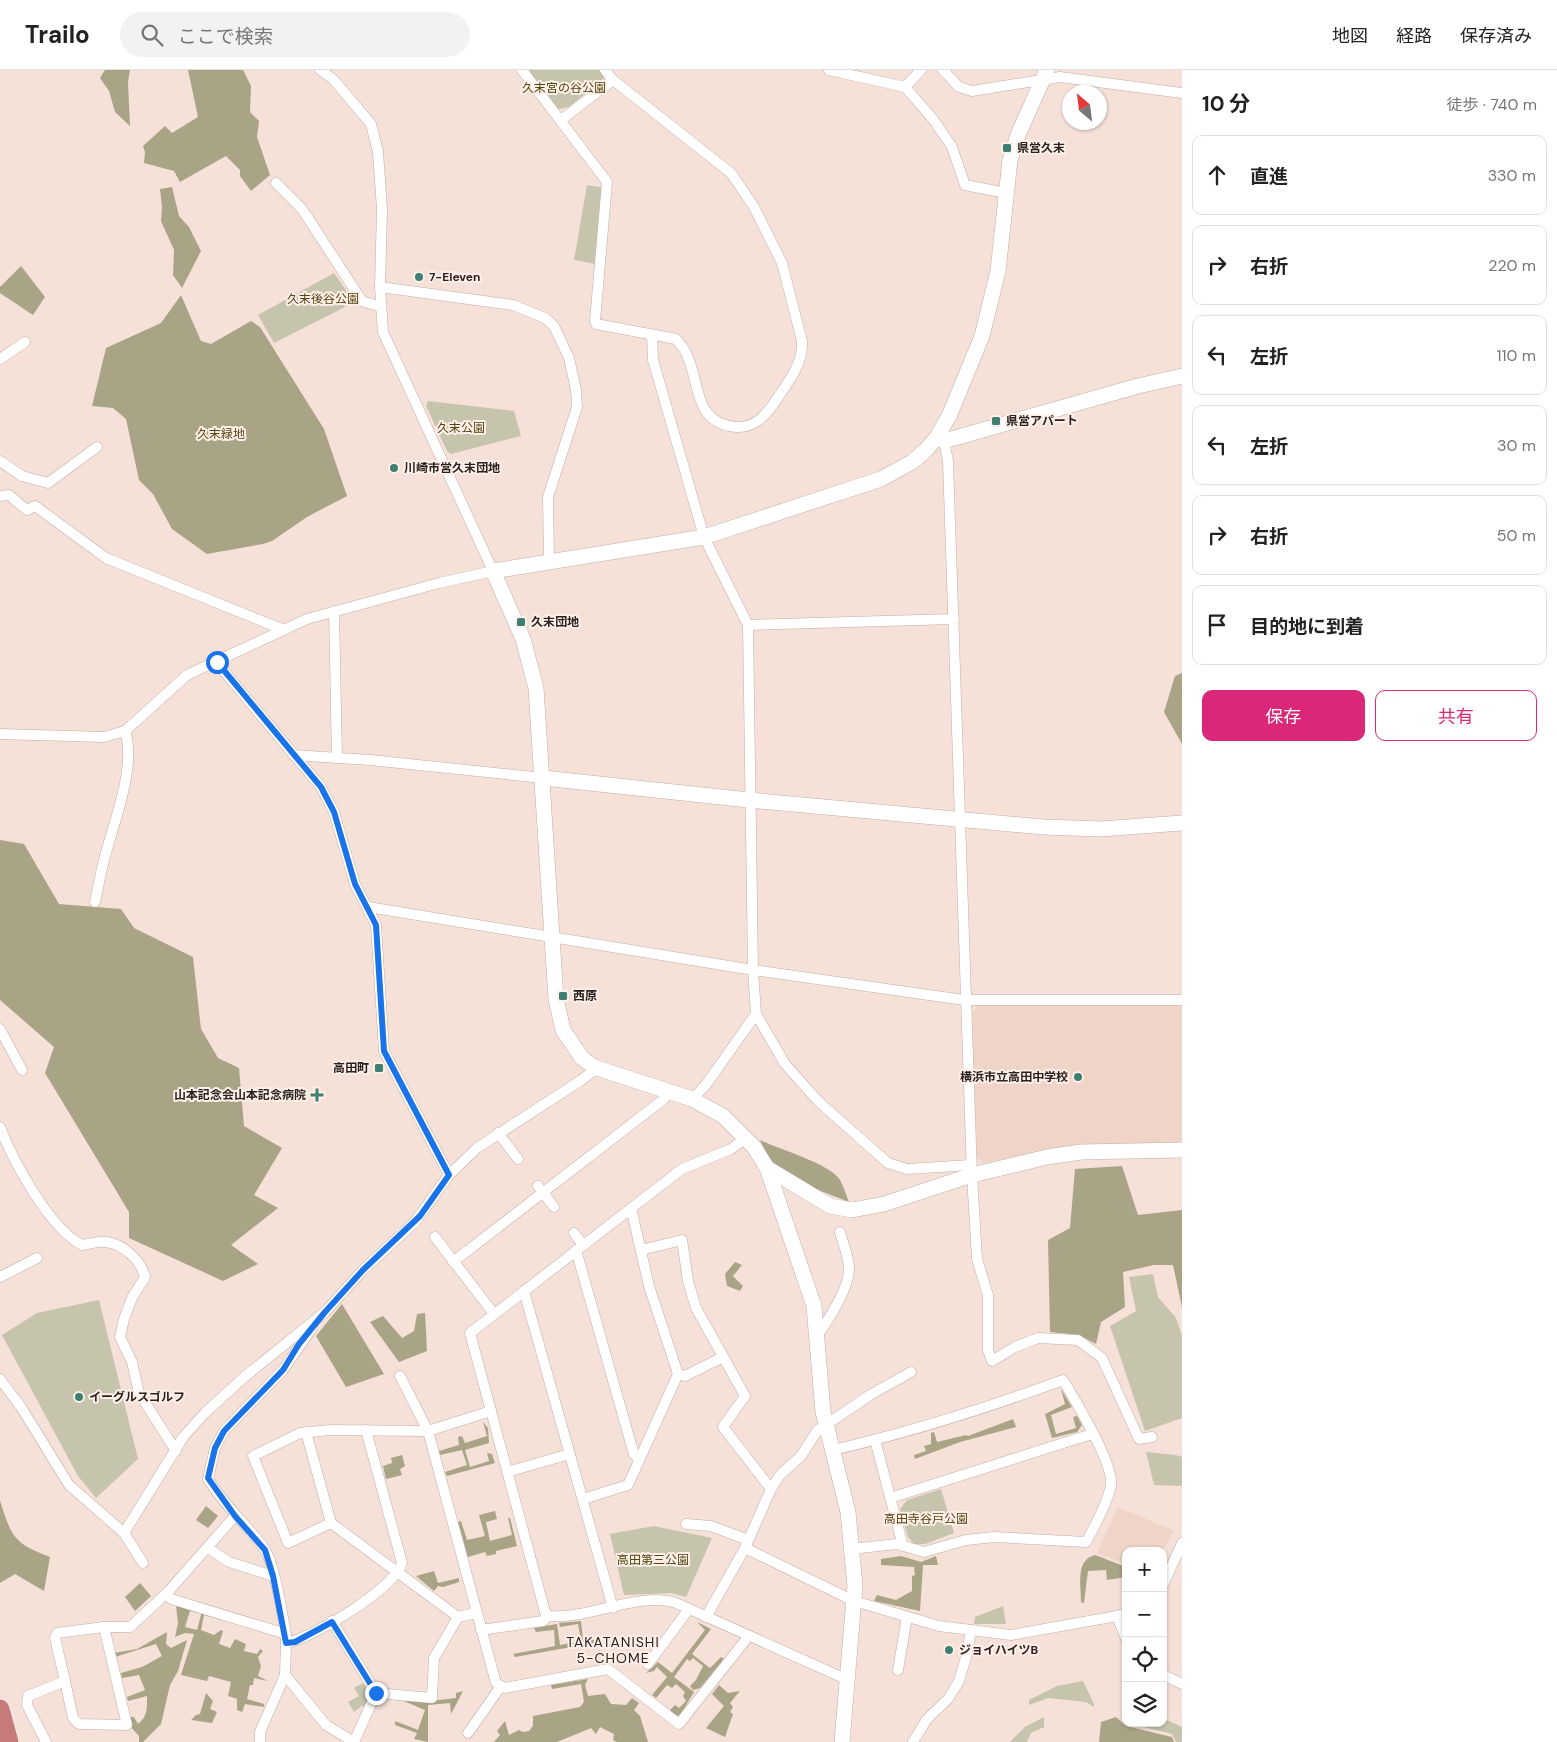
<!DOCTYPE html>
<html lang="ja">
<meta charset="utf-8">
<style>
:root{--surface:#fff;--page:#f2f2f2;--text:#222;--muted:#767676;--line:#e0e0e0;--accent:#db2777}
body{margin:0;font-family:"DM Sans","Noto Sans JP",sans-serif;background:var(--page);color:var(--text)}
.controls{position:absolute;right:15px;bottom:15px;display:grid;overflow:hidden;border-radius:10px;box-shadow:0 1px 4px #0004}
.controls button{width:45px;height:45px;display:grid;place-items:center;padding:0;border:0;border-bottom:1px solid var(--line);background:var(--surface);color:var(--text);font:25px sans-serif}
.compass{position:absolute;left:1062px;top:15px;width:45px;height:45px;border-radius:50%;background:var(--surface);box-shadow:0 1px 4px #0004;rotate:332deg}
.stop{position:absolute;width:15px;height:15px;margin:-11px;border:4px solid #1a73e8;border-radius:50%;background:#fff}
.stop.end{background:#1a73e8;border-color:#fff;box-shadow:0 1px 5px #0008}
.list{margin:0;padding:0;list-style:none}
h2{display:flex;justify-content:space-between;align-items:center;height:65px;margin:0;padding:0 20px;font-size:21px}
h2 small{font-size:16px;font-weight:400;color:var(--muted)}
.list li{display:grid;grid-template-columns:32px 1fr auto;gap:15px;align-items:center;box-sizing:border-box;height:80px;margin:0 10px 10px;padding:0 10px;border:1px solid var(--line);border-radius:10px}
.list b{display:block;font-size:19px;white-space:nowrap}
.list em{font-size:16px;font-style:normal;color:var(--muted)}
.actions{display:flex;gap:10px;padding:15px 20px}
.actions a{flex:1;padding:11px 0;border:1px solid var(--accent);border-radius:10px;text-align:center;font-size:18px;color:var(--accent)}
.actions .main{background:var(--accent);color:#fff}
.icon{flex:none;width:28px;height:28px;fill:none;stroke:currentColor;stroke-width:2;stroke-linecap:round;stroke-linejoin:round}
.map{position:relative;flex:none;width:1182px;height:1672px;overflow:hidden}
header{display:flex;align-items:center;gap:30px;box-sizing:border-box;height:70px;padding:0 25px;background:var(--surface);border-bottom:1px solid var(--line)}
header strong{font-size:24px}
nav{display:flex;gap:28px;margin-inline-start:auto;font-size:18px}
.search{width:350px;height:45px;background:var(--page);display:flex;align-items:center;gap:12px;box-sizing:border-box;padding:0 18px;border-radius:28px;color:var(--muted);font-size:19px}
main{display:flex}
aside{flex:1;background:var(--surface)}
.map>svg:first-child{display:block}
.built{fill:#efd4c7}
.green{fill:#c7c4ae}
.forest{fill:#a9a486}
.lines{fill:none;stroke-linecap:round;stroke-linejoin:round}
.street-casing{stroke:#c1aea5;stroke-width:11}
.secondary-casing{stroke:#c1aea5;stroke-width:16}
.highway-casing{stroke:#fff;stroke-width:20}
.street{stroke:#fff;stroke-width:10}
.secondary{stroke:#fff;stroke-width:15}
.highway{stroke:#c77a7a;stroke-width:19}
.route{stroke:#1a73e8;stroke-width:6}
.poi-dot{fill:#3d8071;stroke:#ffefe8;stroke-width:2}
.labels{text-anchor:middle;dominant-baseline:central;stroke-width:4;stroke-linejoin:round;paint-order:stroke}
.park-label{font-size:12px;fill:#504711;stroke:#ffefe8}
.poi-label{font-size:12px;font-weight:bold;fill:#2a221f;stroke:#ffefe8;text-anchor:start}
.neighbourhood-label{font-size:14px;letter-spacing:1px;fill:#2a221f;stroke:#ffefe8}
</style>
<header>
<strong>Trailo</strong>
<div class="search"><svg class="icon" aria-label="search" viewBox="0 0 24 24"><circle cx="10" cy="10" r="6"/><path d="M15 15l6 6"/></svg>ここで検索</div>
<nav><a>地図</a><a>経路</a><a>保存済み</a></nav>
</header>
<main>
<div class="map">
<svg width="1182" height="1672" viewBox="0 0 1182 1672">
<rect width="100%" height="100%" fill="#f5e1d8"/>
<g class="built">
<polygon points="979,935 1182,935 1182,1072 1094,1075 1043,1081 983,1093 977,1087 972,942"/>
<polygon points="1118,1437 1174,1461 1162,1481 1126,1481 1126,1494 1097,1483"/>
</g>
<g class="green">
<polygon points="528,0 601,0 604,3 603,9 569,37 558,39"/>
<polygon points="587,115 606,118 596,194 574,190"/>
<polygon points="334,203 352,229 351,234 274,273 258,245"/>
<polygon points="428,331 514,341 521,366 451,384 447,381 426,336"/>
<polygon points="1153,1204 1158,1227 1176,1248 1182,1266 1182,1348 1145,1361 1110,1256 1136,1241 1129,1207"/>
<polygon points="99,1230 138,1389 96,1428 78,1406 2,1265 37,1243"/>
<polygon points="1146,1382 1176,1385 1182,1387 1182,1416 1154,1415"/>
<polygon points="941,1419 954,1463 925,1474 914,1474 908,1467 900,1439 907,1430"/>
<polygon points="654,1456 712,1468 686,1527 671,1523 624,1525 610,1464"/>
<polygon points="1003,1536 1006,1554 974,1554 975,1547"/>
<polygon points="1083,1611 1094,1634 1094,1637 1086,1632 1048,1628 1029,1635 1029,1630 1057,1616"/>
<polygon points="363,1613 371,1627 366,1639 362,1636 354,1642 348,1632 359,1626 354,1618"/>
<polygon points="1044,1647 1044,1657 1031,1663 1027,1672 1010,1672 1025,1657"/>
<polygon points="1163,1648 1182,1657 1182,1672 1176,1672 1172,1664 1127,1653 1163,1653"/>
</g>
<g class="forest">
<polygon points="105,0 130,0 128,12 130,56 115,42 109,21 100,8"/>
<polygon points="188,0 243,0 251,16 250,42 259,51 257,67 270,105 251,121 240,106 240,100 226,86 180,112 174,101 144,93 145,82 143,76 165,56 172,63 198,47"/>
<polygon points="172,117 179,146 189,157 201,181 182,218 173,205 174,180 161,151 162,137 160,119"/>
<polygon points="21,196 45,227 33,245 0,223 0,217"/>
<polygon points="181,225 201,271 211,274 251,251 260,257 324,359 347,426 307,447 272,471 263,474 207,484 172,459 153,424 139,410 126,349 113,338 92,336 106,278 161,253"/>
<polygon points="1182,603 1182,674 1164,642 1175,606"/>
<polygon points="0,770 24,774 59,834 121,839 134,858 193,887 201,959 218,988 239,998 244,1056 282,1078 254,1125 278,1138 231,1175 258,1194 223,1211 129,1168 129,1142 45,1003 54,977 0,930"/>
<path d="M 760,1070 C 779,1079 831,1094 840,1110 C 844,1117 846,1125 849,1132 L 777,1104 Z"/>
<polygon points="1122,1096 1138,1145 1182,1140 1182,1237 1173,1195 1154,1195 1123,1202 1125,1237 1101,1252 1096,1274 1079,1265 1050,1262 1048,1170 1070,1158 1075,1099"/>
<polygon points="735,1192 742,1195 733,1206 743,1216 740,1221 727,1216 725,1204"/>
<polygon points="342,1234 384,1304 346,1317 316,1266"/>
<polygon points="425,1243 427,1281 399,1292 370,1252 383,1246 402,1268 414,1261 417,1244"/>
<polygon points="1061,1319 1072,1337 1051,1345 1056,1364 1076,1358 1073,1347 1077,1346 1082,1355 1077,1362 1052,1368 1045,1344 1065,1334"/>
<polygon points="1013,1349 1016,1357 960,1372 915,1389 914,1385 926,1381 924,1376 931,1374 931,1363 934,1362 937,1372 966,1365 968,1366"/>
<polygon points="483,1352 488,1358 489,1373 465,1380 470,1397 489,1391 487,1383 492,1384 495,1393 447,1406 445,1402 467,1395 462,1380 440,1385 439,1381 459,1375 458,1367 462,1366 465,1373 487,1366"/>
<polygon points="402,1385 405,1396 400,1399 402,1405 386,1409 383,1396 392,1393 391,1388"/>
<path d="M 0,1431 C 12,1467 13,1473 50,1487 L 44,1521 L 15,1504 L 0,1513 Z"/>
<polygon points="206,1436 218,1446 208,1458 196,1450"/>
<polygon points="495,1441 497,1449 486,1452 490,1471 512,1465 508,1448 510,1448 517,1476 496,1481 496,1484 487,1486 485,1482 468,1487 458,1452 461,1451 467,1470 485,1466 479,1445"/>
<path d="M 1095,1485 L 1126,1497 L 1126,1507 L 1107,1510 L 1106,1500 L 1088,1501 L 1084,1533 L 1081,1532 C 1081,1515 1075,1490 1095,1485 Z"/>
<polygon points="901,1486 921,1492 936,1486 938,1495 923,1495 920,1541 874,1531 877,1525 896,1530 912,1521 912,1506 915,1505 914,1497 881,1495 881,1489"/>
<polygon points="434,1501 438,1513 459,1508 459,1512 443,1517 438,1516 434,1521 416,1506"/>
<polygon points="140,1513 151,1526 135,1541 125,1527"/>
<polygon points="176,1536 199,1541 198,1543 190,1541 185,1557 197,1560 202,1541 222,1547 222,1550 204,1545 201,1560 214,1565 221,1560 223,1561 219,1574 230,1578 235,1569 246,1574 244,1581 257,1584 260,1579 263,1581 258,1587 261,1596 258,1606 268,1611 254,1608 253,1615 250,1615 247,1629 264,1634 264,1637 245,1634 242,1642 237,1640 237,1629 228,1626 231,1612 209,1606 207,1611 181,1605 194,1564 185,1563 175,1567 178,1553"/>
<polygon points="581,1551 583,1570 599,1570 600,1572 515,1587 513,1584 555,1576 554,1560 536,1562 534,1558 557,1554 560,1575 581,1571 578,1554 560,1557 559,1553"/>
<polygon points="697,1552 711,1559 692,1584 710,1598 721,1587 724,1589 700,1618 693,1620 690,1616 696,1610 703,1596 693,1588 690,1591 687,1589 674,1607 694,1622 680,1645 675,1646 669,1641 675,1635 679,1638 686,1631 683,1626 685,1622 676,1614 672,1618 667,1615 656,1628 652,1625 667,1607 657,1597 654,1601 646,1603 658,1592 672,1603 705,1560"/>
<path d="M 167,1562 L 166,1574 L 171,1578 L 187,1570 L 178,1601 L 170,1615 L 161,1654 L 143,1672 L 139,1672 L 139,1666 L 130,1656 L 129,1647 L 134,1647 L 138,1654 C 148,1646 147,1638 147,1626 L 128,1631 L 127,1627 L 145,1620 L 139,1605 L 122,1608 L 121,1603 L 142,1597 L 162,1586 L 156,1574 L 115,1587 L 114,1583 L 137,1579 Z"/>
<polygon points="588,1609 585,1615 588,1626 605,1624 611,1634 626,1635 632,1628 639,1633 634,1640 640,1646 648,1672 617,1672 613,1670 614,1664 600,1657 596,1664 591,1658 557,1672 494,1672 500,1665 497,1661 505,1651 509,1665 519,1660 523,1662 529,1661 533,1656 533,1646 580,1637 584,1632 581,1614 552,1619 551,1615"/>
<polygon points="719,1615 728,1623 740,1621 730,1633 733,1637 730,1642 733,1644 725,1667 706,1658 724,1636 712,1624"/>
<polygon points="463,1621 451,1644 450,1633 428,1635 428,1672 414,1669 417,1663 395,1655 395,1651 418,1660 425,1640 394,1627 439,1630 456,1628 456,1623"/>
<polygon points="206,1623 213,1631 210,1639 217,1642 212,1653 191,1650 196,1645 200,1644"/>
<polygon points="1116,1647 1126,1656 1172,1667 1174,1672 1099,1672 1101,1652"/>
</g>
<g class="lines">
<g class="street-casing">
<g id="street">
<path d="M 522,0 L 607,112 L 595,251 L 596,254 L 676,269 C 679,273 683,277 685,281 C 701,309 691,353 736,357 C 755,358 765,346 775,332 C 788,312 803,295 802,271 L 782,193 L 754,137 L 731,103 L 613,10 L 605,0"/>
<polyline points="829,0 905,17 933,49 952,77 965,115 1006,123"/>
<polyline points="943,0 959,17 972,21 1060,7 1182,23"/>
<polyline points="905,17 921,0"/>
<polyline points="561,50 613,10"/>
<polyline points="276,113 302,139 362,231 381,237"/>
<polyline points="380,217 513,235 545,248 554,256 569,288 576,320 577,337 548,427 549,492"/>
<polyline points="652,265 653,290 704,467 748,555 753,900 756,944 785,994 819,1032 888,1093 907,1099 971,1095"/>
<polyline points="0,289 25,272"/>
<polyline points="944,371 948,391 972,1105 977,1189 988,1225 988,1280 992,1291 1015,1277 1038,1268 1078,1270 1102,1288 1139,1369 1152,1367"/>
<polyline points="0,391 22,406 48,413 97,377"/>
<polyline points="0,426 9,425 27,440 35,436 106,488 284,560"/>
<polyline points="334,541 337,688"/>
<polyline points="748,555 954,549"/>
<polyline points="217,593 321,717 334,742 355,814 376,855 384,981 449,1105"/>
<polyline points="0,664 104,667 125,661 187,605 307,549 439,513 493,501 383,262 380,217 382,139 378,82 371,54 333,9 320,0"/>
<polyline points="293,685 370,690 543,708"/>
<path d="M 95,832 C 98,819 100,806 103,794 C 112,756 137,699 125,661"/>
<polyline points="368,837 753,900 964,930 1182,930"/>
<polyline points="0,959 22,1000"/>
<polyline points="692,1029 705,1016 756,944"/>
<path d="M 0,1057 C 13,1091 49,1158 82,1175 C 89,1174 98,1171 106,1172 C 123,1174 141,1190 145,1207 L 132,1228 L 124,1249 L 120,1267 L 132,1292 L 139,1323 L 176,1381"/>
<polyline points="498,1063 518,1089"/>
<polyline points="538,1116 554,1137"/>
<polyline points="574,1163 583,1175"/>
<polyline points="435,1167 494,1244"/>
<polyline points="576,1180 631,1374 634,1384 639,1389"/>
<polyline points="641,1180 682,1170 688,1211 696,1238 745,1326 723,1357 771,1419"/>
<polyline points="453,1192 664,1029 668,1021"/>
<polyline points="0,1207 37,1188"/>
<polyline points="524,1221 613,1538"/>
<path d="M 818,1265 C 829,1249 850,1217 849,1197 C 848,1185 843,1173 840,1162"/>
<polyline points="678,1304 685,1306 723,1287"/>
<polyline points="400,1306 428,1361 496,1613 501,1616"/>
<polyline points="0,1309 21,1337 69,1415 124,1463 143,1493"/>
<polyline points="306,1362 331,1453"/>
<polyline points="875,1370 903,1476"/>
<path d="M 833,1380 C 911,1362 987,1338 1063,1310 C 1075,1330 1114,1394 1111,1415 C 1109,1429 1093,1460 1086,1472 L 994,1467 L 966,1470 L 924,1482 L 897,1474 L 851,1479"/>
<polyline points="507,1402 570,1384"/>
<polyline points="890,1428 1092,1364"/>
<polyline points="583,1429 628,1415 678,1304 649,1216 631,1138"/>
<polyline points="686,1454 711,1456 748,1470"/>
<polyline points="124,1463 184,1366 205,1343 243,1308 325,1242 363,1200 415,1152 449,1105 477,1078 580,1011 592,1002 594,997"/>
<polyline points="208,1478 229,1492 273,1506"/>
<polyline points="745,1478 854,1531 939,1556 1011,1565 1117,1546 1126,1543"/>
<polyline points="1163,1515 1182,1473"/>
<path d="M 167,1523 L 171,1529 L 286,1564 L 286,1573 C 313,1568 394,1519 402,1493 L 366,1360"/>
<polyline points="476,1543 458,1547 331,1453 288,1473 253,1386 300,1363 330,1360 428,1361 491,1341"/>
<polyline points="548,1546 545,1542 470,1263 682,1099 731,1079 746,1068"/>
<polyline points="1117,1546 1126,1569"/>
<polyline points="706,1547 745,1478 771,1419 780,1405 801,1386 817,1361 870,1325 911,1302"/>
<polyline points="332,1551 376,1623 432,1628 434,1588 458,1547"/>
<path d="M 481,1560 L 543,1551 L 548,1546 C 587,1550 639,1521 676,1533 L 848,1610"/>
<path d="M 286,1564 C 282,1544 275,1494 264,1478 C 246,1454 224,1435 208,1409 L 215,1378 L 224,1361 L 283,1300 L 312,1258"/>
<polyline points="286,1573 285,1605 326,1655 354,1672"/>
<polyline points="648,1594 689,1539"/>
<polyline points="898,1600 907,1547"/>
<polyline points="1163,1605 1182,1614"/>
<polyline points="65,1611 73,1648 79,1654 127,1655 104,1557"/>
<polyline points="468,1663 501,1616 505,1618 608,1599 679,1654 748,1567"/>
<polyline points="46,1672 27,1635 28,1626 65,1611 55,1568 57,1563 104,1557 130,1557 167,1523 235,1446"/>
<polyline points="260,1672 260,1662 285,1605"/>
<polyline points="354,1672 376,1623"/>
<polyline points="913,1672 927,1649 948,1629 959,1611 966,1587 971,1560"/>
</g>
</g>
<g class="secondary-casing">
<g id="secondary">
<polyline points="937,367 944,371 1138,316 1182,306"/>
<polyline points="543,708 749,730 1043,757 1101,759 1182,753"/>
<polyline points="767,1098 830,1136 852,1140 884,1134 972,1105 1047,1087 1081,1082 1182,1080"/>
<polyline points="842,1672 855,1516 848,1442 823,1342 814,1236 767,1098 754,1077 723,1046 692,1029 594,997 582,988 563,960 556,929 536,618 523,569 493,501 704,467 881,409 912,392 926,380 937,367 950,344 982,266 998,201 1010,90 1018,65 1047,0"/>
</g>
</g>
<g class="highway-casing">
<polyline id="highway" points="0,1639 9,1672"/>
</g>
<use href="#street" class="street"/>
<use href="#secondary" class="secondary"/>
<use href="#highway" class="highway"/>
</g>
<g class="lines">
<polyline class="route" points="217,592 321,717 334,742 355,814 376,855 384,981 449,1105 420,1146 363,1200 325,1242 299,1274 283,1300 224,1361 215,1378 208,1408 235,1446 265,1480 273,1506 286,1573 295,1572 332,1552 376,1623"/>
</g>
<g class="poi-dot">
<rect x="1002" y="73" width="10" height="10" rx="2.5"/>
<circle cx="419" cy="207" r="5"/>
<rect x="991" y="346" width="10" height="10" rx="2.5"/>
<circle cx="394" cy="398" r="5"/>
<rect x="516" y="547" width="10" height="10" rx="2.5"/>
<rect x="558" y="921" width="10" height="10" rx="2.5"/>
<rect x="374" y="993" width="10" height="10" rx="2.5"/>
<circle cx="1078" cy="1007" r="5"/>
<path d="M314.5 1017.5h5v5h5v5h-5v5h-5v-5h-5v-5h5z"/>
<circle cx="79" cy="1327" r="5"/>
<circle cx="949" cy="1580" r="5"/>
</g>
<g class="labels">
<g class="park-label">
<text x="564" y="18">久末宮の谷公園</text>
<text x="323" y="229">久末後谷公園</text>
<text x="461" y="358">久末公園</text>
<text x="221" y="364">久末緑地</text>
<text x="926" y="1449">高田寺谷戸公園</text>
<text x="653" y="1490">高田第三公園</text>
</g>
<g class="poi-label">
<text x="1017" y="78">県営久末</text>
<text x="429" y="207">7-Eleven</text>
<text x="1006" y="351">県営アパート</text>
<text x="404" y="398">川崎市営久末団地</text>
<text x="531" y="552">久末団地</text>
<text x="573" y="926">西原</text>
<text x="369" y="998" text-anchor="end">高田町</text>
<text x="1068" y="1007" text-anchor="end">横浜市立高田中学校</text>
<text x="306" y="1025" text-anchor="end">山本記念会山本記念病院</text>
<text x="89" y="1327">イーグルスゴルフ</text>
<text x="959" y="1580">ジョイハイツB</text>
</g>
<g class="neighbourhood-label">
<text x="613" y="1572">TAKATANISHI<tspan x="613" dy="16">5-CHOME</tspan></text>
</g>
</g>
</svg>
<div class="controls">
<button>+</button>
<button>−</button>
<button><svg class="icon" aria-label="locate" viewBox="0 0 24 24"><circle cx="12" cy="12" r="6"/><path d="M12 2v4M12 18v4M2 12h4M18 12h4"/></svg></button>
<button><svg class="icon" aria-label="layers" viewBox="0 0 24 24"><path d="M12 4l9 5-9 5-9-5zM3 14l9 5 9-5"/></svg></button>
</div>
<svg class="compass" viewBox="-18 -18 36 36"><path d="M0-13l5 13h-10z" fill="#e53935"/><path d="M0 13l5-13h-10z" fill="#767676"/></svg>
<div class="stop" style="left:217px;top:592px"></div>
<div class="stop end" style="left:376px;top:1623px"></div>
</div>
<aside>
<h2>10 分<small>徒歩 · 740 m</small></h2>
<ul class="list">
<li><svg class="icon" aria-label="ahead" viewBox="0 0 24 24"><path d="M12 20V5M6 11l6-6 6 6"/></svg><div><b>直進</b></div><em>330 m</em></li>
<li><svg class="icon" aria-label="right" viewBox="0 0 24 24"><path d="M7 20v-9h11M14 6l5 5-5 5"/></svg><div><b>右折</b></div><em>220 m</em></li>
<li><svg class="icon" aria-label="left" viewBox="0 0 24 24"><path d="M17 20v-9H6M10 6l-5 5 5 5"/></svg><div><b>左折</b></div><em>110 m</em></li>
<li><svg class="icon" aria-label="left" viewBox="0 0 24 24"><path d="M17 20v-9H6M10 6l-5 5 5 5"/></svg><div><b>左折</b></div><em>30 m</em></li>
<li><svg class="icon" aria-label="right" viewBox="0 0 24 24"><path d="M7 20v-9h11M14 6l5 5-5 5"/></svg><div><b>右折</b></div><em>50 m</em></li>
<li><svg class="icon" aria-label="arrive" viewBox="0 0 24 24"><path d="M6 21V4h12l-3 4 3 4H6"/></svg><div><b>目的地に到着</b></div></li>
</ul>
<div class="actions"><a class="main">保存</a><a>共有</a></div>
</aside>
</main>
